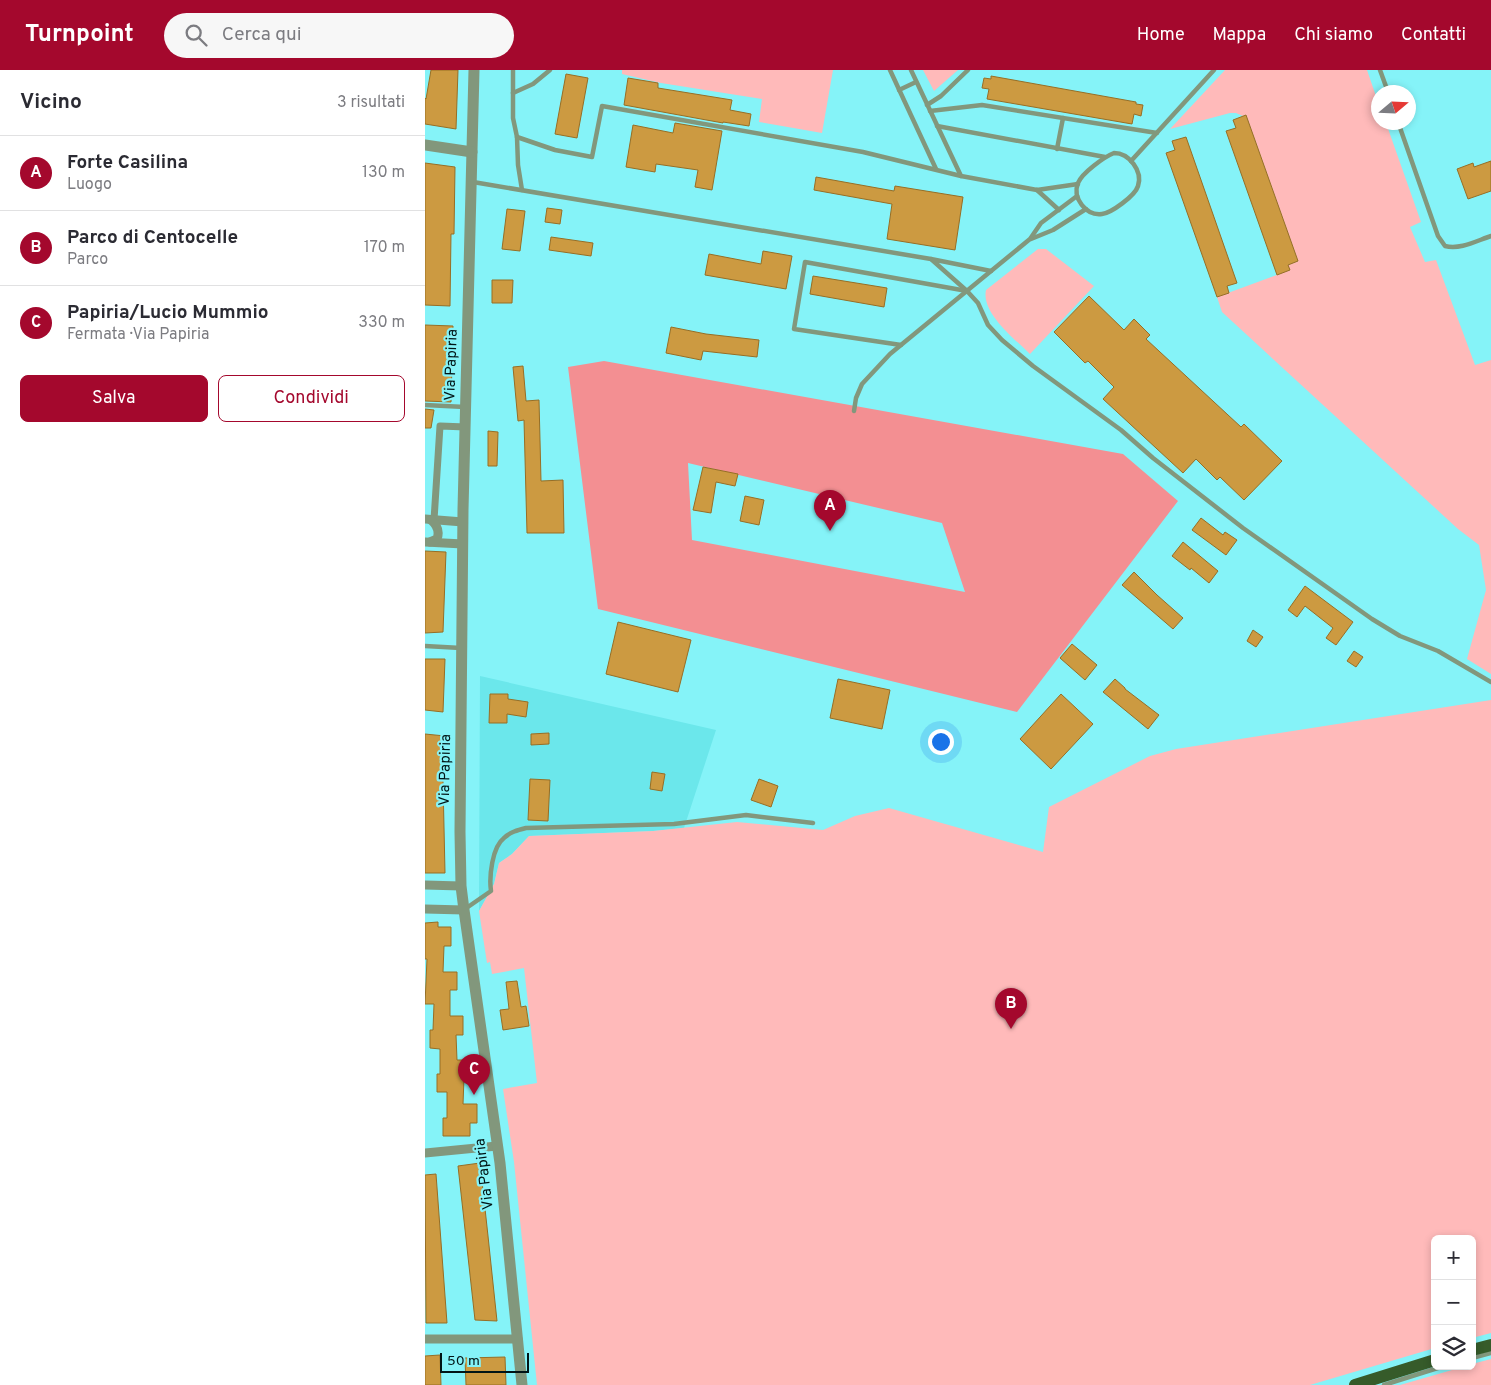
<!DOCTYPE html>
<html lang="it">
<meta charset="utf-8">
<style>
:root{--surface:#fff;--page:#f7f7f7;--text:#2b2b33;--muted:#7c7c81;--line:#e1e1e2;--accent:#a4082d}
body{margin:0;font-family:Overpass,sans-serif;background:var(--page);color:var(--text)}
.controls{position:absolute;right:15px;bottom:15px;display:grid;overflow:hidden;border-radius:8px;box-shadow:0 2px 8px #0003}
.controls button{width:45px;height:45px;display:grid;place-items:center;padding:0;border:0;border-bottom:1px solid var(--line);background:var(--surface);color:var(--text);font:25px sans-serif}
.compass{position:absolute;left:946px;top:15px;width:45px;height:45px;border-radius:50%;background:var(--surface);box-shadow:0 2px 8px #0003;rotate:71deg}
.scale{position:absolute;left:15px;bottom:12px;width:89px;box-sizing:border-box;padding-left:5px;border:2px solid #001516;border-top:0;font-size:14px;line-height:18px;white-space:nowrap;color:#001516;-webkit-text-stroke:4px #85f3f8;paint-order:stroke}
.you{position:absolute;left:515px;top:671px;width:18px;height:18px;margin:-12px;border:4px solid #fff;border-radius:50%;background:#1a73e8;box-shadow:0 0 0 8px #1a73e833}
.badge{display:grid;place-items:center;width:32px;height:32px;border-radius:50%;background:var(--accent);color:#fff;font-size:16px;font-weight:700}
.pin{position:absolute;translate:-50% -41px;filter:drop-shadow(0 1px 2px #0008)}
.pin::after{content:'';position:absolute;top:26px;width:18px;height:15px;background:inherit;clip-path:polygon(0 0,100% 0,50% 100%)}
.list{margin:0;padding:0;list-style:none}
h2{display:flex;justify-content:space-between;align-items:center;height:65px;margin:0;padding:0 20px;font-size:21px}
h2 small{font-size:16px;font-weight:400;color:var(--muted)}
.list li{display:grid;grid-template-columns:32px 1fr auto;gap:15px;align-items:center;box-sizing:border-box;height:75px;padding:0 20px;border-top:1px solid var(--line)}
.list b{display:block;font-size:19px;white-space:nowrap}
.list p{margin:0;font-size:16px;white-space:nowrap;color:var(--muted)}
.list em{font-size:16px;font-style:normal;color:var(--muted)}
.actions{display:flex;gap:10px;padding:15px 20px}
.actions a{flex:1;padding:11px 0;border:1px solid var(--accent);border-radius:8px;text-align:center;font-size:18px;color:var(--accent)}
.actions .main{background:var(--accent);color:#fff}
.icon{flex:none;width:28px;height:28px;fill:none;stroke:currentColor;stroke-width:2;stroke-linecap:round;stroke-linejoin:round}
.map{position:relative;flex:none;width:1066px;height:1315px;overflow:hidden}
header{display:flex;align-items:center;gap:30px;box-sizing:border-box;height:70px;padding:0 25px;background:var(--accent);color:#fff}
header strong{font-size:24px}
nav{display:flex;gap:28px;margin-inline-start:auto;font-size:18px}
.search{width:350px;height:45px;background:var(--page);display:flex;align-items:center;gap:12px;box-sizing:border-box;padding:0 18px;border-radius:28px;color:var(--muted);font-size:19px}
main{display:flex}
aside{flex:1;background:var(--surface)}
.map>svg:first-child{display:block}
.built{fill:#6be7eb}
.green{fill:#ffbaba}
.forest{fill:#f38f92;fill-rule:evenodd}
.building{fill:#cc9a41;stroke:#976e25}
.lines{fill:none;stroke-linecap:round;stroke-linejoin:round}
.service{stroke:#82977c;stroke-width:4.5}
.pedestrian{stroke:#82977c;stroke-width:7}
.minor{stroke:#82977c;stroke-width:9}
.tertiary{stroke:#82977c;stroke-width:11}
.primary{stroke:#365b2a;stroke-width:12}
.labels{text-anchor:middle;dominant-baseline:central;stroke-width:4.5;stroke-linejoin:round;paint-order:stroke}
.street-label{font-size:15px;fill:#001516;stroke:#85f3f8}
</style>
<header>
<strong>Turnpoint</strong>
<div class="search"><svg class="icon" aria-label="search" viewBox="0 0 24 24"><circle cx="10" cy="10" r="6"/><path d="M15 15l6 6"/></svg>Cerca qui</div>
<nav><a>Home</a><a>Mappa</a><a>Chi siamo</a><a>Contatti</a></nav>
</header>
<main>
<aside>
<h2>Vicino<small>3 risultati</small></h2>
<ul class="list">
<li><span class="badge">A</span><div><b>Forte Casilina</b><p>Luogo</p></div><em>130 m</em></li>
<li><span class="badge">B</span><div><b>Parco di Centocelle</b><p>Parco</p></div><em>170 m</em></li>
<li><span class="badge">C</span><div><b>Papiria/Lucio Mummio</b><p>Fermata · Via Papiria</p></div><em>330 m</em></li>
</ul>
<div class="actions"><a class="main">Salva</a><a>Condividi</a></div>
</aside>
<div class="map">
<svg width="1066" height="1315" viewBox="0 0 1066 1315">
<rect width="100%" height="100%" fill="#85f3f8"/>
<polygon class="built" points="55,606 291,660 259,758 228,761 104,766 87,784 74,793 69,814 54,841"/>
<g class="green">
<polygon points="197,0 408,0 397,63 334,52 337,29 236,13 197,4"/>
<polygon points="498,0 533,0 509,21"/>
<polygon points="800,0 942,0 953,32 954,52 961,53 996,152 985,157 1000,192 1011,190 1050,295 1066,290 1066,604 1042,589 1061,520 1054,475 1033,459 797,242 792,227 865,200 863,195 873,191 821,45 818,46 811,43 805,43 745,59"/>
<path d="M 613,179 L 621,179 L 669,216 L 605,284 C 590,269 556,243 561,220 Z"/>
<polygon points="1066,630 1066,1263 1047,1268 1047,1169 1010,1169 1010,1278 885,1315 112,1315 89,1092 78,1019 112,1013 99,898 67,904 65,892 62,893 54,841 69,814 74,793 87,784 104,766 228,761 312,752 398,760 430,746 464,738 618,782 624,737 725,686 751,679"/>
<polygon points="1066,1289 1066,1315 975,1315 1041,1296 1047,1296 1047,1294"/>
</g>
<path class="forest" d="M 179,291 L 698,384 L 753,431 L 592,642 L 173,539 L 143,297 ZM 263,393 L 517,453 L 540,522 L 267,470 Z"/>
<g class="building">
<polygon points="6,0 33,0 31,59 0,54 0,28 1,29"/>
<polygon points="141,4 163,8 152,68 130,64"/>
<polygon points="566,6 711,32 711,34 718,35 716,46 709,44 707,54 562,29 564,19 557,18 559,8 566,9"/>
<polygon points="203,8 233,13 233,18 307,30 305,40 326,44 324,56 298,52 298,53 199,35"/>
<polygon points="821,45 873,191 863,195 865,200 852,205 801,61 811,58 808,50"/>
<polygon points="250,53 297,61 287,120 270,117 273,100 231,94 230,102 201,97 208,55 248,63"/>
<polygon points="761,67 812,213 802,216 804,223 792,227 741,83 750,80 747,71"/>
<polygon points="1066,91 1066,121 1043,129 1032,99 1048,93 1049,97"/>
<polygon points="0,93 30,97 29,164 26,164 25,236 0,235"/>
<polygon points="391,107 469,121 470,116 538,127 530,180 462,169 467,134 389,120"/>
<polygon points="122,138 137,140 135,154 120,152"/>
<polygon points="82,139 100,141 95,181 77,179"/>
<polygon points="126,167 168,173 166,186 124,180"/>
<polygon points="338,181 367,186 361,219 280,205 284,184 336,194"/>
<polygon points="388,206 462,218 459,237 385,224"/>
<polygon points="67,210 88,210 87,233 67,233"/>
<polygon points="664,226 699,260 709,249 725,265 721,269 816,357 819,354 857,391 819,430 795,407 792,410 771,389 758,403 678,329 689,317 663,291 660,293 629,262"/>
<polygon points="0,255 28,256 26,332 0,331"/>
<polygon points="246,257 281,264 334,270 332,287 278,281 276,290 241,283"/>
<polygon points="98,296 101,331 114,330 116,411 138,410 139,463 102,463 99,350 93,351 88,297"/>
<polygon points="0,339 9,340 6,358 0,358"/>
<polygon points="63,361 73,362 72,396 63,396"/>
<polygon points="278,397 313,404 310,416 291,412 286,443 268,440"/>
<polygon points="320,426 339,430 334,455 315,451"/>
<polygon points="776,448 798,465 800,462 812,470 801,485 767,460"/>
<polygon points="758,472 793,501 784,513 766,498 765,500 747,486"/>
<polygon points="0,481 21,482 18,562 0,563"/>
<polygon points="709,502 732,525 758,548 748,559 697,515"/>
<polygon points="880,516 928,552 911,575 901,568 908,558 880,536 872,547 863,540"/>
<polygon points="193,552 266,570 253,622 181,604"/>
<polygon points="828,560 838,567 831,577 822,571"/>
<polygon points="647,574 672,595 660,610 635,588"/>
<polygon points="929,581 938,587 931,597 922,591"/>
<polygon points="0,589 20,589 18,642 0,640"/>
<polygon points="413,609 465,620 457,659 405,648"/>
<polygon points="690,609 700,618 700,619 734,645 723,659 678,622"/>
<polygon points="65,624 83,624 83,629 103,632 101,647 82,644 82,653 64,653"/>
<polygon points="636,624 668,654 626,699 595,669"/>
<polygon points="124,663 124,674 106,675 106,664"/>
<polygon points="0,664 20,666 18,712 20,803 0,803"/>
<polygon points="227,702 240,704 237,721 225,719"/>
<polygon points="105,709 125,710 123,751 103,750"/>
<polygon points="334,709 353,716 346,737 326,730"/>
<polygon points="13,852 13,857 26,857 26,876 19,876 18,902 32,902 32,920 25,920 25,946 38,946 38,965 31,965 32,990 46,990 46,1008 39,1008 38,1034 52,1034 52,1053 45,1053 45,1066 18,1066 18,1048 22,1048 22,1022 12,1022 12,1004 15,1004 15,979 5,978 5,960 8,960 9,934 0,934 2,889 0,889 0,853"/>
<polygon points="92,911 96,937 101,936 104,956 78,960 75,940 84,939 81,912"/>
<polygon points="55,1093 63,1166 72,1251 50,1250 33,1096"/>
<polygon points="11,1104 22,1253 1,1253 0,1105"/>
<polygon points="15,1285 16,1315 0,1315 0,1286"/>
<polygon points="80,1287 81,1315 41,1315 40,1288"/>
</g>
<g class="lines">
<g class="service">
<polyline points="88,0 88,48 92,67 93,95 97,120"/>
<polyline points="465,0 511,99"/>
<polyline points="486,0 536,106"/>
<polyline points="955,0 963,22"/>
<polyline points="474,20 491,12"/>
<polyline points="88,23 108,14 125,0"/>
<polyline points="502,35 516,26 543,0"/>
<polyline points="505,41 557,35 732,63"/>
<path d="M 973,52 L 1013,166 L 1020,176 C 1035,180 1051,171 1066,166"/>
<polyline points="512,56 680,87"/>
<polyline points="92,67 130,80 167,87 177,36 438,82 536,106 612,120 653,114"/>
<polyline points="632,79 638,48"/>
<path d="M 689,83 C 704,83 718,101 713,116 C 710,126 686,143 677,144 C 661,146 647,128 653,113 C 657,103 679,87 689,83 Z"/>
<polyline points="706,91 789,0"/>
<polyline points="48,112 506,189"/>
<polyline points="612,120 634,140"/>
<polyline points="606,169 628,160 661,139"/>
<polyline points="542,221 506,189 566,201"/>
<polyline points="476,275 369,259 380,192 542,221 553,233 563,255 577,270 608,296 696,360 728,388 818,458 947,549 975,566 1013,581 1066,612"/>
<polyline points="0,335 40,337"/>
<polyline points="429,341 431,328 437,314 465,284 605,169 616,153 652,126"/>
<polyline points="0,576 36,578"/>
<path d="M 40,839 L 66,821 C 64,807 67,777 79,768 C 85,762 93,760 101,758 L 249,754 L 321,745 L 388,753"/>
<polyline points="1047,1288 1066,1283"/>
<polyline points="959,1315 1019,1296"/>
</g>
<polyline class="pedestrian" points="9,450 15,356 41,357"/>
<g class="minor">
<polyline points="0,449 38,452"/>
<polyline points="0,472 38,474"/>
<path d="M 5,472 L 12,469 C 15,461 12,455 6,450"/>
<polyline points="0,815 36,816"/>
<polyline points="0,839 39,840"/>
<polyline points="0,1083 72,1076"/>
<polyline points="0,1269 93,1269"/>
</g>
<g class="tertiary">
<polyline points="49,0 38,440 35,762 36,816 39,840 75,1093 97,1315"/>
<polyline points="0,75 47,82"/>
</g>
<g class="primary">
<polyline points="1047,1280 1066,1275"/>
<polyline points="930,1315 1010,1290"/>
</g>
</g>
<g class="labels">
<g class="street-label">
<text transform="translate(27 295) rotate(-88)">Via Papiria</text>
<text transform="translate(21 700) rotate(-89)">Via Papiria</text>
<text transform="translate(60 1104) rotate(-97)">Via Papiria</text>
</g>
</g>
</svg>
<div class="controls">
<button>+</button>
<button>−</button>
<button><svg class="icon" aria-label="layers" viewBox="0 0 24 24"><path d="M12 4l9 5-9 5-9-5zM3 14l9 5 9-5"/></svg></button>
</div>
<svg class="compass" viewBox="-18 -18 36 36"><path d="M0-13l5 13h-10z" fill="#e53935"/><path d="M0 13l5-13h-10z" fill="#7c7c81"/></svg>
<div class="scale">50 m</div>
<div class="you"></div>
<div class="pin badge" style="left:405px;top:461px">A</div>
<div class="pin badge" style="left:586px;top:959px">B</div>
<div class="pin badge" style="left:49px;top:1025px">C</div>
</div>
</main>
